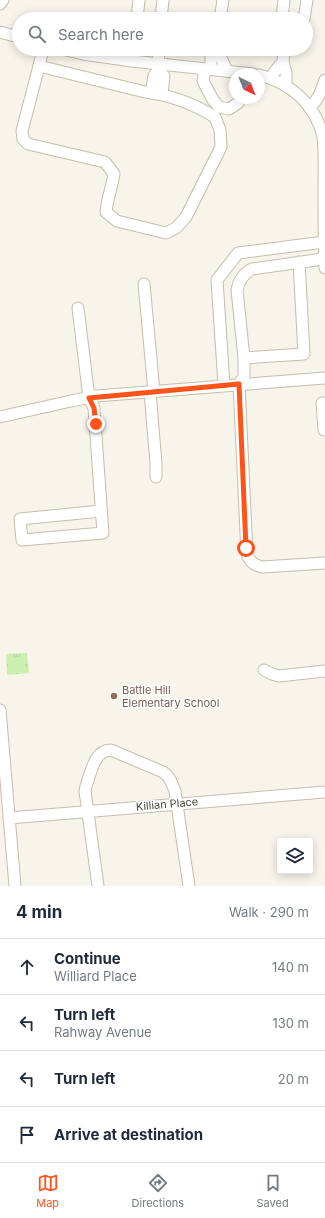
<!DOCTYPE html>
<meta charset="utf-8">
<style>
:root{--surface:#fff;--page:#f2f2f3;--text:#1f2937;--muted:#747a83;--line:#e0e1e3;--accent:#ff5419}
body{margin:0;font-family:Inter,sans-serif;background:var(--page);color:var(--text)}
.controls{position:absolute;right:12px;bottom:12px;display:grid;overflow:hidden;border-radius:4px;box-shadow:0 2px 10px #0003}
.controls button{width:36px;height:36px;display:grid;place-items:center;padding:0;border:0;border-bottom:1px solid var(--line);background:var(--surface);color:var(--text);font:20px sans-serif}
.compass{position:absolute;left:229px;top:68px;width:36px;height:36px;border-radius:50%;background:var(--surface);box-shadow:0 2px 10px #0003;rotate:137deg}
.stop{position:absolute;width:12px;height:12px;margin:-9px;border:3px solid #ff5419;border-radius:50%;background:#fff}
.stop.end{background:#ff5419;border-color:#fff;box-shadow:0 1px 4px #0008}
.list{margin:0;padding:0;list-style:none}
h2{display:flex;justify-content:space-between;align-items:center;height:52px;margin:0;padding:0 16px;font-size:17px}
h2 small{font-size:13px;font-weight:400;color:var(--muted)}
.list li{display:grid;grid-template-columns:26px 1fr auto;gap:12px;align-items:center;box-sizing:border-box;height:56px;padding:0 16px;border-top:1px solid var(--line)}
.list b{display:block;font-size:15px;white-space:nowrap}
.list p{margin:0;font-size:13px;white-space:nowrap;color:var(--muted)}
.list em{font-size:13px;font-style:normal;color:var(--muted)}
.icon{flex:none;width:22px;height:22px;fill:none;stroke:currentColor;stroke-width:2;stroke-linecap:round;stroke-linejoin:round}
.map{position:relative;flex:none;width:325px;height:886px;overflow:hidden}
.search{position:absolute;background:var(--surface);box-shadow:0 2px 10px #0003;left:12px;right:12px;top:12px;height:44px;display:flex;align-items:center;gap:10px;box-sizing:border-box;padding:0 14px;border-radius:22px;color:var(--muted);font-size:15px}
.sheet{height:276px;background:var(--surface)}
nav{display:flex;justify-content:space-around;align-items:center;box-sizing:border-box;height:56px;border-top:1px solid var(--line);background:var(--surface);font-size:11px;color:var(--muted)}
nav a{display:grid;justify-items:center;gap:2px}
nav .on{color:var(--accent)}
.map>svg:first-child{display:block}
.grass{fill:url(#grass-tufts)}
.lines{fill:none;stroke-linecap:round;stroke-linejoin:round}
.minor-casing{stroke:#c4beac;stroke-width:13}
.minor{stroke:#fff;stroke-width:11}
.route{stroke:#ff5419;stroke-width:5}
.education-dot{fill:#8d6e63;stroke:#fff;stroke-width:1.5}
.labels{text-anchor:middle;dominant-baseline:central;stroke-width:3;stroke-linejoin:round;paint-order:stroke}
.education-label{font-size:11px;fill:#785e54;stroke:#fff;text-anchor:start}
.street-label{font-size:11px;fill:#4c4637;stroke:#fff}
</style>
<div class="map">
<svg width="325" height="886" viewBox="0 0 325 886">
<defs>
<pattern id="grass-tufts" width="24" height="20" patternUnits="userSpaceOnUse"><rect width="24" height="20" fill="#ccefb0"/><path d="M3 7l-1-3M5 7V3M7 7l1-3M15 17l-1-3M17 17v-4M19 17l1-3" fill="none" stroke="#b1ce98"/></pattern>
</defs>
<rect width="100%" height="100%" fill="#f7f4eb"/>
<polygon class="grass" points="27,653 29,673 7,675 6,654"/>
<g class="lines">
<g class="minor-casing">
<g id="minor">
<polyline points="0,4 3,0"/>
<polyline points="137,19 139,0"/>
<polyline points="161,19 163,0"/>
<polyline points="220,19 223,0"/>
<polyline points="282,19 284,0"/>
<polyline points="304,19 307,0"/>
<polyline points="0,32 19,37"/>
<polyline points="62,49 83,54 132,61 253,74"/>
<polyline points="217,49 227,71"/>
<polyline points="132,61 133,49"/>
<polyline points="283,63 284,49"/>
<path d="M 39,66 L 145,92 C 170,95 194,104 215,117 L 220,130 L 221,147 L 186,217 L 176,228 L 166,233 L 117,221 L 106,212 C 107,199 112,187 114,174 L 105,162 L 28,144 L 23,139 L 22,131 Z"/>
<polyline points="39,66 43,49"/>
<polyline points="205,69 203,81 213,100 219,107 229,109 238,103 241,98"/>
<polyline points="211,69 211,49"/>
<polyline points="158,70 164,76 162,94"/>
<path d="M 259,75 C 290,82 316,105 323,137 C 325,154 324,172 324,189 C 324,215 324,242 325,268"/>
<polyline points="270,78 279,66 283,63 286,72 286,86"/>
<polyline points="151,93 154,76 158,70 159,49"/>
<path d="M 309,107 C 319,100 321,91 325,80"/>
<path d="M 325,257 L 316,260 L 252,269 C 244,273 239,281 237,290 L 244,358 L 244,376 L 239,384 L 247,554 C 250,562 254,565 262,567 L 325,563"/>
<polyline points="144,284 154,392"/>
<polyline points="78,308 89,398 94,408 103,533 22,540 20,519 101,511"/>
<polyline points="244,358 304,354 299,262"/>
<polyline points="224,385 217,280 238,253 324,242"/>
<polyline points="150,392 156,464 156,477"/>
<polyline points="325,403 322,403 324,430 325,430"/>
<polyline points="0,417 71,401 96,396 325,378"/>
<polyline points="264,670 272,674 279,676 325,671"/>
<polyline points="0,710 15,886"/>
<polyline points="9,818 325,792"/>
<path d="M 98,886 L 85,791 L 86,786 C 91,773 94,750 111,750 L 163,772 C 170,776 172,784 175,791 L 189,886"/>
</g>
</g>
<use href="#minor" class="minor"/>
</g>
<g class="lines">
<polyline class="route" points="96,424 94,408 89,398 239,384 246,548"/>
</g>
<circle class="education-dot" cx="114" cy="696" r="4"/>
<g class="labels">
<g class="education-label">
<text x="122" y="690">Battle Hill<tspan x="122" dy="13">Elementary School</tspan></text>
</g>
<g class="street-label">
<text transform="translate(167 804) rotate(-5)">Killian Place</text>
</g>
</g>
</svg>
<div class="controls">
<button><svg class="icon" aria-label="layers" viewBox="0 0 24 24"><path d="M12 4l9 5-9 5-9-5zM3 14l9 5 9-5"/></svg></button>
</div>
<svg class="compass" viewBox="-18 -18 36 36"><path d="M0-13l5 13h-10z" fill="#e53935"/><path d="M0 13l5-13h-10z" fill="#747a83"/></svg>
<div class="stop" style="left:246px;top:548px"></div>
<div class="stop end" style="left:96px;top:424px"></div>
<div class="search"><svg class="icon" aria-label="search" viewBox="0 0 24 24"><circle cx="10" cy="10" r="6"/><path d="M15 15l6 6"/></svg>Search here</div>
</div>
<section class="sheet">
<h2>4 min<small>Walk · 290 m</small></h2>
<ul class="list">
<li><svg class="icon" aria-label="ahead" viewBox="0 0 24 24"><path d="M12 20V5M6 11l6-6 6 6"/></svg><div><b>Continue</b><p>Williard Place</p></div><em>140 m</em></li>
<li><svg class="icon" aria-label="left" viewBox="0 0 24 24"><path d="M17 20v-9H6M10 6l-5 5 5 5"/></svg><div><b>Turn left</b><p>Rahway Avenue</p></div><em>130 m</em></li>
<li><svg class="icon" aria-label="left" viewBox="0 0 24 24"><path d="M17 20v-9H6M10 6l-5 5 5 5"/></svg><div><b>Turn left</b></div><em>20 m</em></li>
<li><svg class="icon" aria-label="arrive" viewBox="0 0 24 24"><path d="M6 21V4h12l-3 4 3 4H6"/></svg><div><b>Arrive at destination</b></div></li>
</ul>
</section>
<nav>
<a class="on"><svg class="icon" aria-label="map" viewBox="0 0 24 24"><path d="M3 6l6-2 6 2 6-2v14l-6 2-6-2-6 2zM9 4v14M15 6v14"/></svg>Map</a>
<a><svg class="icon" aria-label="directions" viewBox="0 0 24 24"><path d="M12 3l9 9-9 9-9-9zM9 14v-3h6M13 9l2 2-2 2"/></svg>Directions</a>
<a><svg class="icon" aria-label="saved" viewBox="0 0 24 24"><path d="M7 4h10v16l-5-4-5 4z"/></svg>Saved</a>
</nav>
